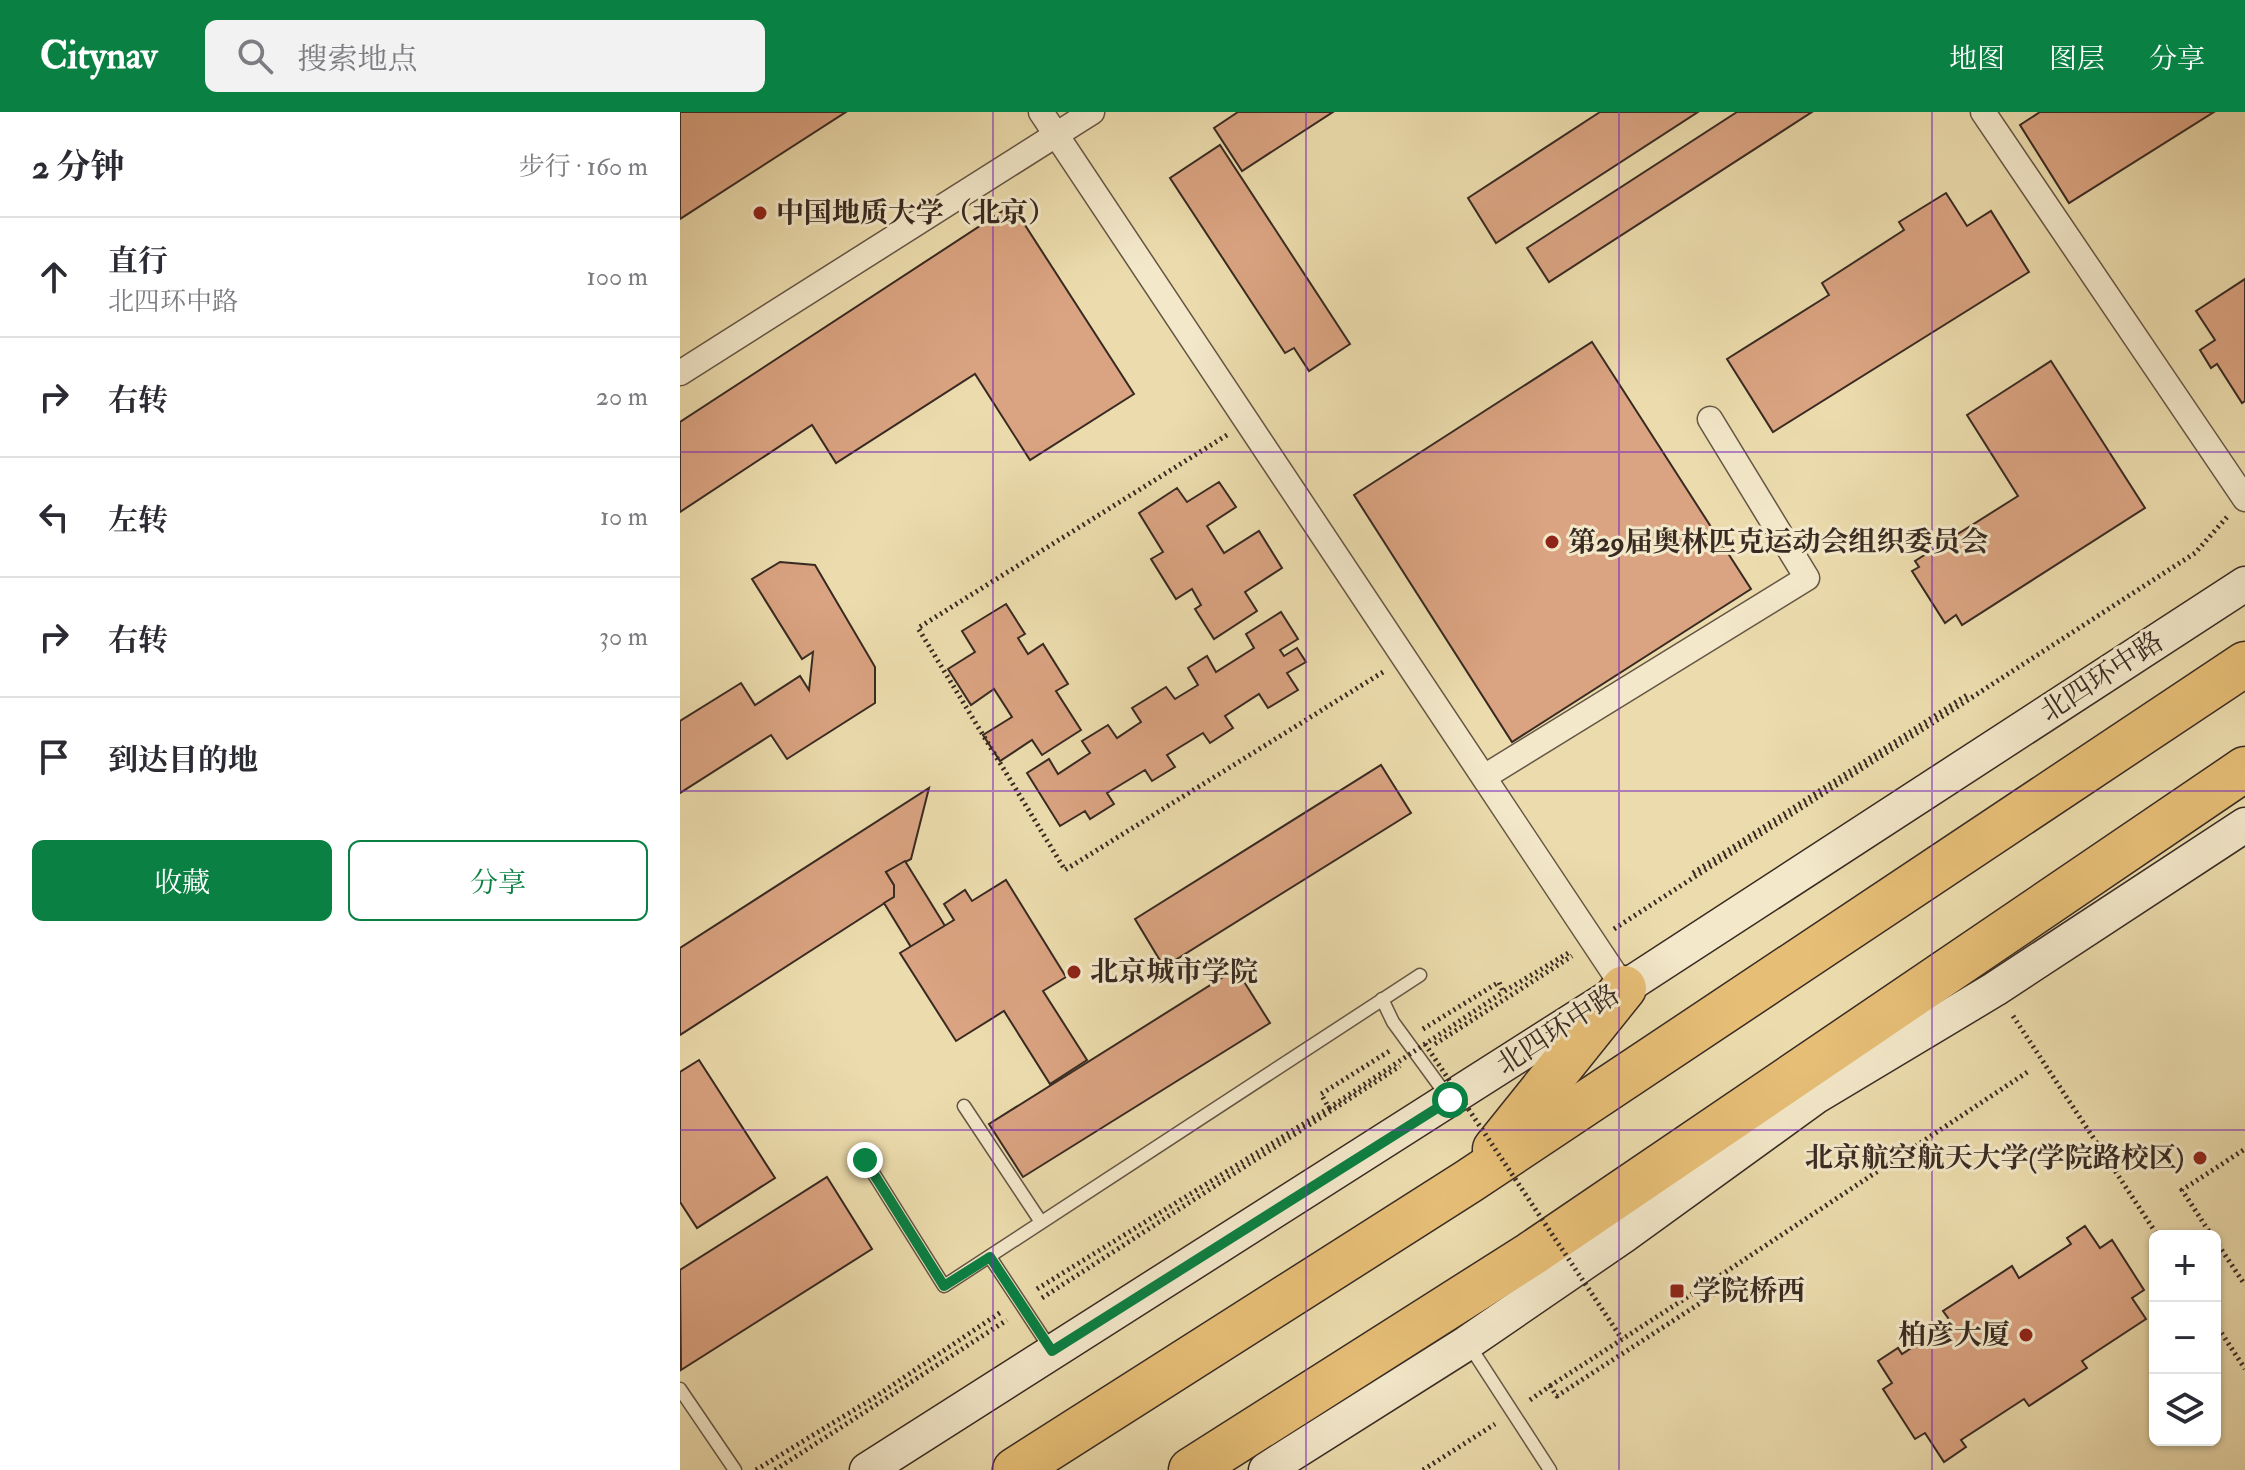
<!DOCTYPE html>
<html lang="zh">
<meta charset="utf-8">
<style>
:root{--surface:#fff;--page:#f2f2f3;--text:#2b2b33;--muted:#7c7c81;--line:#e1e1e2;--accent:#0b8043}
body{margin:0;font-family:"IM FELL Double Pica","Noto Serif SC",serif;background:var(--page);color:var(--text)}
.controls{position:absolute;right:24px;bottom:24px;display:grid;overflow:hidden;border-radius:12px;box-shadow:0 2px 6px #0004}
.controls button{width:72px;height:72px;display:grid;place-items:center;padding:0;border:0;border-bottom:2px solid var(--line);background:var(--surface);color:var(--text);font:40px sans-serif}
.stop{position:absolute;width:24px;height:24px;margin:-18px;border:6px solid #0b8043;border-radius:50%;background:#fff}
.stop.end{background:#0b8043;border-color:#fff;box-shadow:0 2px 8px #0008}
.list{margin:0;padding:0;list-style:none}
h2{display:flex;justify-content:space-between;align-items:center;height:104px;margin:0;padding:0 32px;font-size:34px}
h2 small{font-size:26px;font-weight:400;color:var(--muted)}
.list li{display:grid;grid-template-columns:52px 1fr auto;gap:24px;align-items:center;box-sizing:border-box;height:120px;padding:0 32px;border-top:2px solid var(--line)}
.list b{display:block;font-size:30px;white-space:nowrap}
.list p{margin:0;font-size:26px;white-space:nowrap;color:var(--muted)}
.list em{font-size:26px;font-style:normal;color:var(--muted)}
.actions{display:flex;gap:16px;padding:24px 32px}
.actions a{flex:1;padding:18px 0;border:2px solid var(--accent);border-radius:12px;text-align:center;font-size:28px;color:var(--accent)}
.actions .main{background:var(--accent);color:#fff}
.icon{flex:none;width:44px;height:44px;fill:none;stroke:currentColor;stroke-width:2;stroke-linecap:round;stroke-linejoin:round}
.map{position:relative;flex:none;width:1565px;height:1358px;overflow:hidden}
header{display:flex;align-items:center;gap:48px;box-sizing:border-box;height:112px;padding:0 40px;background:var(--accent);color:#fff}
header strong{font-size:38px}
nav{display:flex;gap:44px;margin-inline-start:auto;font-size:28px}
.search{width:560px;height:72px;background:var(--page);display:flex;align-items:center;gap:20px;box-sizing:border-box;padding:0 28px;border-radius:12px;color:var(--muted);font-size:30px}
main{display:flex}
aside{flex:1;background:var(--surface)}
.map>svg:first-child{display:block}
.building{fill:#daa381;stroke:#382a22;stroke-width:2}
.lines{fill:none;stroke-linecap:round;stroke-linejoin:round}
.lane-casing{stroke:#655645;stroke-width:15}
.street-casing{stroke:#655645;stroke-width:27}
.secondary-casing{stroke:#382a22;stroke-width:37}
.highway-casing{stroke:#382a22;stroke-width:47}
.path{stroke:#382a22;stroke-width:5;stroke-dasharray:2 4;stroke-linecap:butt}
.lane{stroke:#f3e8ca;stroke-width:12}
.street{stroke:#f3e8ca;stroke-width:24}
.secondary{stroke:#f3e8ca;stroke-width:34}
.highway{stroke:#e6be76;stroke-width:44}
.path-bridge{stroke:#382a22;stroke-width:5;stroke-dasharray:2 4;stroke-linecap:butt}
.route{stroke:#0b8043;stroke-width:10}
.grid{fill:none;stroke:#7b2cbf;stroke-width:2;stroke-opacity:0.55}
.poi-dot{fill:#8f2418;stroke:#f3e8ca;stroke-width:3}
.labels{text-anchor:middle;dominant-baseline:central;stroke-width:6;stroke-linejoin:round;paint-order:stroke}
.poi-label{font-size:28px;font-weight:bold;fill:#382a22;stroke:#f3e8ca;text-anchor:start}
.street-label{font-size:28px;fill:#382a22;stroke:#f3e8ca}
</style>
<header>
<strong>Citynav</strong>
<div class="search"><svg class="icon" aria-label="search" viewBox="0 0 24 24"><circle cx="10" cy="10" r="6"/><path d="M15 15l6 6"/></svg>搜索地点</div>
<nav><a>地图</a><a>图层</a><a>分享</a></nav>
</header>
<main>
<aside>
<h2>2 分钟<small>步行 · 160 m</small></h2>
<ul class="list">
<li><svg class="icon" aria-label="ahead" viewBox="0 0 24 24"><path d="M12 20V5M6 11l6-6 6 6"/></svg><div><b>直行</b><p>北四环中路</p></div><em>100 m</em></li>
<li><svg class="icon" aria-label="right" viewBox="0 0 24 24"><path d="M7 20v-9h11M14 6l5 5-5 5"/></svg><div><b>右转</b></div><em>20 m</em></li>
<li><svg class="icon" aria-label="left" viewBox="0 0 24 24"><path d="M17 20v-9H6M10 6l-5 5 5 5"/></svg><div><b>左转</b></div><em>10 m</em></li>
<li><svg class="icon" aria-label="right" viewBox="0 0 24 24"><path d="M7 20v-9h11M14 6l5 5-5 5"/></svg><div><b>右转</b></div><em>30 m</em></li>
<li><svg class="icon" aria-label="arrive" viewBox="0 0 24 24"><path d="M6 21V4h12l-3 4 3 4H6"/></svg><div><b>到达目的地</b></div></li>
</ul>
<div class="actions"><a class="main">收藏</a><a>分享</a></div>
</aside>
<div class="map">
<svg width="1565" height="1358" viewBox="0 0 1565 1358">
<rect width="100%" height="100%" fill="#ecdcad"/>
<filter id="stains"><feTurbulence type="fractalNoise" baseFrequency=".0025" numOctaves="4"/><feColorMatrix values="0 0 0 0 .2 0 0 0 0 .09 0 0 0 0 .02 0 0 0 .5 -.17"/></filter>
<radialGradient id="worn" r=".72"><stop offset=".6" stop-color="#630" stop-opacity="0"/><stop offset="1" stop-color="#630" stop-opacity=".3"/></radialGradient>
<g class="building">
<polygon points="0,0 166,0 0,107"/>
<polygon points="558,0 653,0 562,59 534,16"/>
<polygon points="920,0 1018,0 816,131 788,86"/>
<polygon points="1057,0 1132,0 869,170 847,136"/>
<polygon points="1360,0 1534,0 1389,91 1340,13"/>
<polygon points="540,33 670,232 629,259 614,236 605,241 490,66"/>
<polygon points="1266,81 1287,114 1311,99 1349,160 1093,320 1047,247 1149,183 1142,171 1224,118 1219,110"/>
<polygon points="332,93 454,282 350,348 295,262 156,351 132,313 0,400 0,310"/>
<polygon points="1565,167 1565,289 1562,291 1537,252 1531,256 1520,238 1535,228 1516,199"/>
<polygon points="912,230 1071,477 832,630 674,383"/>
<polygon points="1371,249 1465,396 1282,513 1276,503 1265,511 1232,459 1239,455 1235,449 1338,384 1287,303"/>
<polygon points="539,370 556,395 527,414 544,441 579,419 602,456 565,480 577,499 534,527 515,497 521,493 512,477 496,487 471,447 483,440 459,401 497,376 507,390"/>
<polygon points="100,450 135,453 195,555 195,591 107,647 91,623 0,681 0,609 61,571 75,593 120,564 129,578 133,540 122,547 72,467"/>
<polygon points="326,492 345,522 338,526 348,542 363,532 388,572 376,579 401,618 362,643 352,628 320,649 303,623 332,605 314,577 291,593 268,557 295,540 282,519"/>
<polygon points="601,500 618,527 600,538 604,544 617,536 626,550 607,561 618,578 588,596 579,582 545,604 553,616 530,631 523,621 487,643 495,655 472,669 465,658 427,681 434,692 410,707 405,699 380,714 347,661 369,647 378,662 410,641 402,629 428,613 437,626 461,610 452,596 486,575 495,587 518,573 508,556 527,544 536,560 574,536 566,522"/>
<polygon points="701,653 731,701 484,855 455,807"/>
<polygon points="249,676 231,747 206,760 214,773 214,785 0,923 0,836"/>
<polygon points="225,749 265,814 231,835 204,791 214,785 214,773 206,760"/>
<polygon points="326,768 386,865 363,879 407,948 370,972 324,899 276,929 220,841 274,808 264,792 285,778 292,789"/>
<polygon points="556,857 590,911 343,1065 309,1012"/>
<polygon points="19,948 95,1066 17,1116 0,1090 0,960"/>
<polygon points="147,1065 192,1137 1,1258 0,1158"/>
<polygon points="1405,1114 1420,1136 1432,1128 1464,1178 1452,1186 1466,1207 1402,1249 1407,1256 1349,1294 1344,1287 1281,1328 1286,1335 1264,1350 1245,1321 1235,1327 1203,1277 1212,1271 1198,1249 1218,1236 1222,1242 1271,1210 1263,1199 1332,1154 1339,1166 1391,1132 1387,1126"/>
</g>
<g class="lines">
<g class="lane-casing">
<g id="lane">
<polyline points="702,887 713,910 767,984"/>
<polyline points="284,994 361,1110"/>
<polyline points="185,1048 264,1174 740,863"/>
<polyline points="310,1145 372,1239"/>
<polyline points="789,1233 870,1358"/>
<polyline points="0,1277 55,1358"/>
</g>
</g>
<g class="street-casing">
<g id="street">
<polyline points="361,0 944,876"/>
<polyline points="1303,0 1565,387"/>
<polyline points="0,261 412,0"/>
<polyline points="804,665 1127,466 1030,307"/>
</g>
</g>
<g class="secondary-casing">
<g id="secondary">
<polyline points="187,1358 944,876 1565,472"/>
<polyline points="586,1358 787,1231 943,1124 1135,985 1315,877 1565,713"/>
</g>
</g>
<g class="highway-casing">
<g id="highway">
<polyline points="815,1037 944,876"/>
<polyline points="335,1358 789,1069 1565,552"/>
<polyline points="511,1358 851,1142 1565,657"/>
</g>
</g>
<g class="path">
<polyline points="547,323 238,516 385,758 703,560"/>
<polyline points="1013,761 1287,583"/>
<polyline points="934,817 1515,441 1548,404"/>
<polyline points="1333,904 1478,1124"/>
<polyline points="743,917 819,870 823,880 890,840"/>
<polyline points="755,932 892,844"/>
<polyline points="1532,1124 1502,1078 1565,1037"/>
<polyline points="1535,1128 1565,1173"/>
<polyline points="357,1177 649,996 641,982 711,938"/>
<polyline points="362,1186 720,954"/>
<polyline points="1535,1211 1565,1257"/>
<polyline points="870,1274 1032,1169"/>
<polyline points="850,1288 870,1274 877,1284 1039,1179 1032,1169 1349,959"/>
<polyline points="76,1358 192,1287 321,1200"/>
<polyline points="95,1358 327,1208"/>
<polyline points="743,1358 815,1312"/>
</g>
<use href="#lane" class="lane"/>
<use href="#street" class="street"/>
<use href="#secondary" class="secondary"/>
<use href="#highway" class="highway"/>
<g class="path-bridge">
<polyline points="745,932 942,1227"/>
<polyline points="649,996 823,880"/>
</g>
</g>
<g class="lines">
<polyline class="route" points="185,1048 264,1174 310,1145 372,1239 770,988"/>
</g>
<path class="grid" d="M 313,0 L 313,1358M 626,0 L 626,1358M 939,0 L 939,1358M 1252,0 L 1252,1358M 0,340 L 1565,340M 0,679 L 1565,679M 0,1018 L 1565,1018"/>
<g class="poi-dot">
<circle cx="80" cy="101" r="8"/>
<circle cx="872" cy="430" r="8"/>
<circle cx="394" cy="860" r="8"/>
<circle cx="1520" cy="1046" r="8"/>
<rect x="989" y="1171" width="16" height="16" rx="4"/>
<circle cx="1346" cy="1223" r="8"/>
</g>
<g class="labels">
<g class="poi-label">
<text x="96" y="101">中国地质大学（北京）</text>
<text x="888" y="430">第29届奥林匹克运动会组织委员会</text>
<text x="410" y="860">北京城市学院</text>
<text x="1504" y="1046" text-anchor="end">北京航空航天大学(学院路校区)</text>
<text x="1013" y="1179">学院桥西</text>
<text x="1330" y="1223" text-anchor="end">柏彦大厦</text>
</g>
<g class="street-label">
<text transform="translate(1422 565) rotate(-33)">北四环中路</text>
<text transform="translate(878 918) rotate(-33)">北四环中路</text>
</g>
</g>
<rect width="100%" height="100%" filter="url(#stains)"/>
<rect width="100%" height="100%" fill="url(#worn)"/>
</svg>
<div class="controls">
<button>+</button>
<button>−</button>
<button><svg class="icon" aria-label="layers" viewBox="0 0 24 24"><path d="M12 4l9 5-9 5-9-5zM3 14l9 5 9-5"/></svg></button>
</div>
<div class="stop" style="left:770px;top:988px"></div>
<div class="stop end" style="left:185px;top:1048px"></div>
</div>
</main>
